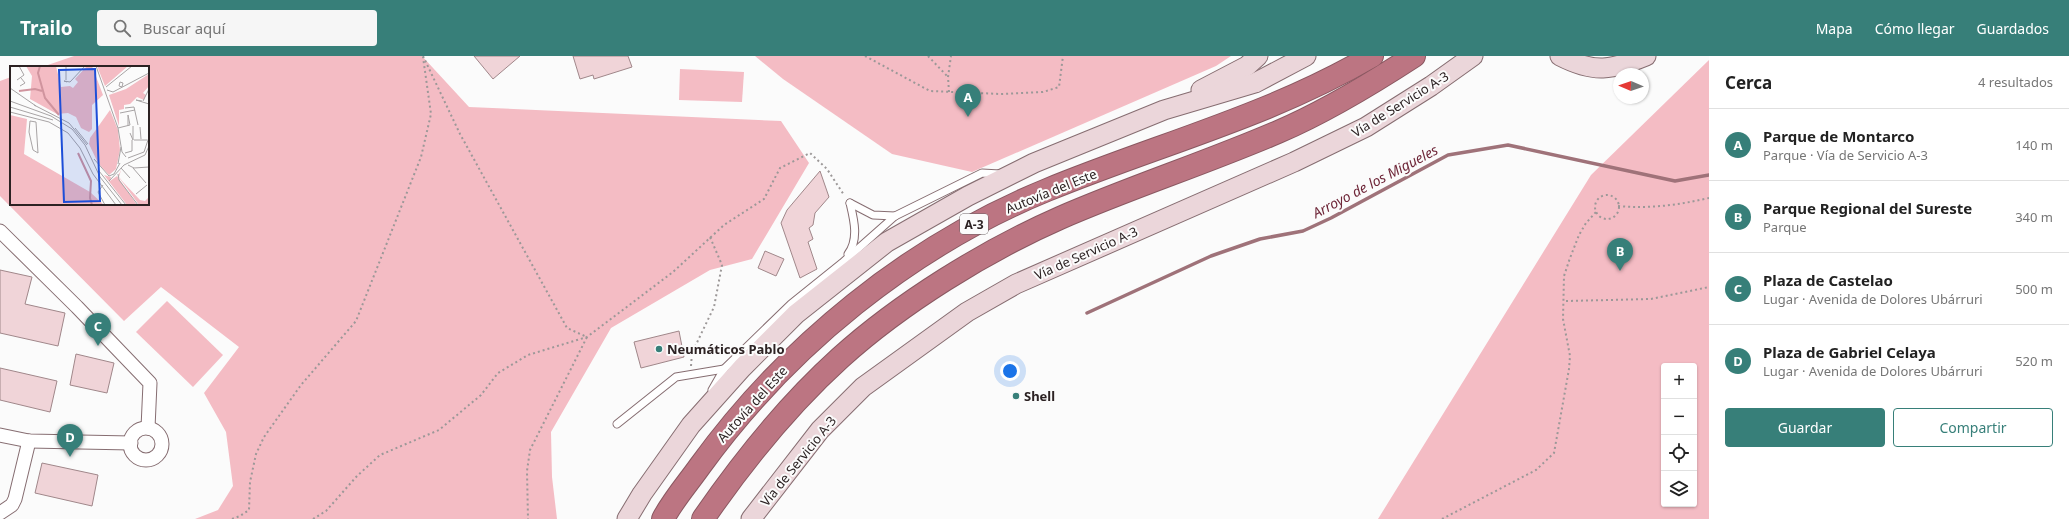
<!DOCTYPE html>
<html lang="es">
<meta charset="utf-8">
<style>
:root{--surface:#fff;--page:#f6f6f6;--text:#222;--muted:#767676;--line:#e0e0e0;--accent:#377f79}
body{margin:0;font-family:"Noto Sans",sans-serif;background:var(--page);color:var(--text)}
.controls{position:absolute;right:12px;bottom:12px;display:grid;overflow:hidden;border-radius:4px;box-shadow:0 1px 3px #0004}
.controls button{width:36px;height:36px;display:grid;place-items:center;padding:0;border:0;border-bottom:1px solid var(--line);background:var(--surface);color:var(--text);font:20px sans-serif}
.compass{position:absolute;left:1613px;top:12px;width:36px;height:36px;border-radius:50%;background:var(--surface);box-shadow:0 1px 3px #0004;rotate:272deg}
.you{position:absolute;left:1010px;top:315px;width:14px;height:14px;margin:-10px;border:3px solid #fff;border-radius:50%;background:#1a73e8;box-shadow:0 0 0 6px #1a73e833}
.badge{display:grid;place-items:center;width:26px;height:26px;border-radius:50%;background:var(--accent);color:#fff;font-size:13px;font-weight:700}
.pin{position:absolute;translate:-50% -33px;filter:drop-shadow(0 1px 2px #0008)}
.pin::after{content:'';position:absolute;top:21px;width:14px;height:12px;background:inherit;clip-path:polygon(0 0,100% 0,50% 100%)}
.list{margin:0;padding:0;list-style:none}
h2{display:flex;justify-content:space-between;align-items:center;height:52px;margin:0;padding:0 16px;font-size:17px}
h2 small{font-size:13px;font-weight:400;color:var(--muted)}
.list li{display:grid;grid-template-columns:26px 1fr auto;gap:12px;align-items:center;box-sizing:border-box;height:72px;padding:0 16px;border-top:1px solid var(--line)}
.list b{display:block;font-size:15px;white-space:nowrap}
.list p{margin:0;font-size:13px;white-space:nowrap;color:var(--muted)}
.list em{font-size:13px;font-style:normal;color:var(--muted)}
.actions{display:flex;gap:8px;padding:12px 16px}
.actions a{flex:1;padding:9px 0;border:1px solid var(--accent);border-radius:4px;text-align:center;font-size:14px;color:var(--accent)}
.actions .main{background:var(--accent);color:#fff}
.icon{flex:none;width:22px;height:22px;fill:none;stroke:currentColor;stroke-width:2;stroke-linecap:round;stroke-linejoin:round}
.map{position:relative;flex:none;width:1709px;height:463px;overflow:hidden}
header{display:flex;align-items:center;gap:24px;box-sizing:border-box;height:56px;padding:0 20px;background:var(--accent);color:#fff}
header strong{font-size:19px}
nav{display:flex;gap:22px;margin-inline-start:auto;font-size:14px}
.search{width:280px;height:36px;background:var(--page);display:flex;align-items:center;gap:10px;box-sizing:border-box;padding:0 14px;border-radius:4px;color:var(--muted);font-size:15px}
main{display:flex}
aside{flex:1;background:var(--surface)}
.map>svg:first-child{display:block}
.green{fill:#f4bcc4;fill-rule:evenodd}
.lines{fill:none;stroke-linecap:round;stroke-linejoin:round}
.stream{stroke:#9f7279;stroke-width:3.5}
.building{fill:#f0d4d8;stroke:#a0878a}
.service-casing{stroke:#866d71;stroke-width:9}
.minor-casing{stroke:#866d71;stroke-width:15}
.secondary-casing{stroke:#866d71;stroke-width:21}
.motorway-casing{stroke:#8a5861;stroke-width:24}
.path{stroke:#9c9898;stroke-width:2;stroke-dasharray:2 3;stroke-linecap:butt}
.service{stroke:#fff;stroke-width:7}
.minor{stroke:#fff;stroke-width:13}
.secondary{stroke:#ebd6da;stroke-width:19}
.motorway{stroke:#bc7582;stroke-width:22}
.poi-dot{fill:#377f79;stroke:#fbfbfb;stroke-width:1.5}
.labels{text-anchor:middle;dominant-baseline:central;stroke-width:4;stroke-linejoin:round;paint-order:stroke}
.shield{fill:#fbfbfb;stroke:#6a6364;stroke-width:1}
.shield-label{font-size:12px;font-weight:bold;fill:#2c2223}
.street-label{font-size:13px;fill:#2c2223;stroke:#fbfbfb}
.poi-label{font-size:13px;font-weight:bold;fill:#2c2223;stroke:#fbfbfb;text-anchor:start}
.water-label{font-size:14px;font-style:italic;fill:#6e2638;stroke:#fbfbfb}
.inset-river{fill:none;stroke:#d0949e;stroke-width:2}
.inset-road{fill:none;stroke:#a8a4a5;stroke-width:1}
.view{fill:#1d4ed8;fill-opacity:0.15;stroke:#1d4ed8;stroke-width:2}
.inset-edge{fill:none;stroke:#2c2223;stroke-width:2}
</style>
<header>
<strong>Trailo</strong>
<div class="search"><svg class="icon" aria-label="search" viewBox="0 0 24 24"><circle cx="10" cy="10" r="6"/><path d="M15 15l6 6"/></svg>Buscar aquí</div>
<nav><a>Mapa</a><a>Cómo llegar</a><a>Guardados</a></nav>
</header>
<main>
<div class="map">
<svg width="1709" height="463" viewBox="0 0 1709 463">
<rect width="100%" height="100%" fill="#fbfbfb"/>
<g class="green">
<polygon points="74,0 422,0 469,51 781,65 809,107 752,203 710,214 611,272 551,376 552,421 557,463 195,463 218,454 233,430 226,376 204,337 239,291 161,231 124,265 0,140 0,25 11,21 11,148 148,148 148,11 42,11"/>
<polygon points="755,0 1231,0 1216,10 972,116 892,98 783,23"/>
<path d="M 1709,4 L 1709,463 L 1378,463 L 1591,119 ZM 1664,310 L 1694,310 L 1694,448 L 1664,448 Z"/>
<polygon points="680,13 744,16 742,46 679,44"/>
<polygon points="167,245 223,299 193,331 136,276"/>
</g>
<g class="lines">
<polyline class="stream" points="1087,257 1211,200 1260,183 1303,175 1331,162 1448,99 1508,89 1675,125 1709,119"/>
</g>
<g class="building">
<polygon points="474,0 520,0 493,23"/>
<polygon points="573,0 628,0 632,11 594,23 593,19 580,23"/>
<polygon points="820,115 829,141 815,157 813,169 809,172 813,183 808,186 817,213 800,222 781,167 787,154"/>
<polygon points="765,195 784,203 776,220 758,212"/>
<polygon points="0,214 32,221 25,248 65,257 58,290 0,277"/>
<polygon points="679,275 684,301 641,312 634,286"/>
<polygon points="76,298 114,307 107,337 70,329"/>
<polygon points="0,312 57,325 50,356 0,344"/>
<polygon points="42,407 98,419 92,450 35,437"/>
</g>
<g class="lines">
<g class="service-casing">
<g id="service">
<polyline points="850,147 873,159 895,160"/>
<path d="M 848,198 C 859,183 854,164 850,147"/>
<polyline points="712,334 724,313 791,248 842,207 895,160 982,117 1000,118"/>
<polyline points="617,368 676,321 724,313"/>
</g>
</g>
<g class="minor-casing">
<g id="minor">
<polyline points="0,175 77,251 150,327 148,372"/>
<circle cx="146" cy="388" r="16"/>
<polyline points="0,379 29,385 131,387"/>
<polyline points="0,457 12,449 15,443 29,385"/>
</g>
</g>
<g class="secondary-casing">
<g id="secondary">
<path d="M 1560,0 C 1595,18 1611,14 1646,0"/>
<polyline points="1201,34 1247,10 1258,0"/>
<polyline points="627,463 642,438 691,369 742,312 796,258 887,186 968,140 1034,107 1164,54 1255,27 1306,0"/>
<polyline points="751,463 820,374 863,331 967,256 1016,228 1294,106 1366,71 1431,30 1473,0"/>
</g>
</g>
<g class="motorway-casing">
<g id="motorway">
<path d="M 663,463 C 673,444 688,427 700,410 C 787,290 910,190 1047,134 C 1156,89 1270,60 1372,0"/>
<path d="M 703,463 C 743,405 788,349 840,302 C 901,247 985,195 1060,162 C 1131,131 1206,107 1278,76 C 1325,56 1371,28 1414,0"/>
</g>
</g>
<g class="path">
<polyline points="423,0 460,78 567,272 587,281 530,394 527,415 528,463"/>
<polyline points="865,0 930,35 1001,38 1043,36 1059,31 1063,0"/>
<polyline points="928,0 948,21"/>
<polyline points="949,36 948,21 951,0"/>
<circle cx="1607" cy="151" r="12"/>
<path d="M 1618,150 C 1650,153 1678,149 1709,142"/>
<polyline points="1566,245 1651,243 1709,231"/>
<polyline points="691,310 692,297 714,251 722,209 710,181"/>
<polyline points="232,463 240,460 249,454 250,426 256,398 264,381 301,329 356,265 421,101 431,58 423,1"/>
<polyline points="313,463 326,455 357,420 380,399 439,374 481,339 498,317 528,299 587,281 673,216 724,169 764,143 780,112 810,97 827,113 844,139"/>
<polyline points="1442,463 1536,414 1554,397 1569,313 1570,300 1563,263 1564,220 1570,202 1579,179 1586,167 1596,156"/>
</g>
<use href="#service" class="service"/>
<use href="#minor" class="minor"/>
<use href="#secondary" class="secondary"/>
<use href="#motorway" class="motorway"/>
</g>
<g class="poi-dot">
<circle cx="659" cy="293" r="4"/>
<circle cx="1016" cy="340" r="4"/>
</g>
<g class="labels">
<rect class="shield" x="960" y="158" width="28" height="20" rx="3"/>
<g class="shield-label">
<text x="974" y="168">A-3</text>
</g>
<g class="street-label">
<text transform="translate(1400 48) rotate(-32)">Vía de Servicio A-3</text>
<text transform="translate(1051 135) rotate(-22)">Autovía del Este</text>
<text transform="translate(1086 197) rotate(-24)">Vía de Servicio A-3</text>
<text transform="translate(752 348) rotate(-48)">Autovía del Este</text>
<text transform="translate(798 405) rotate(-51)">Vía de Servicio A-3</text>
</g>
<g class="poi-label">
<text x="667" y="293">Neumáticos Pablo</text>
<text x="1024" y="340">Shell</text>
</g>
<g class="water-label">
<text transform="translate(1375 125) rotate(-28)">Arroyo de los Migueles</text>
</g>
</g>
<g transform="translate(10 10)">
<rect width="139" height="139" fill="#fbfbfb"/>
<path d="M 16,0 L 46,0 L 51,21 L 60,20 L 63,22 L 68,16 L 65,13 L 77,0 L 82,0 L 93,29 L 82,39 L 82,63 L 79,66 L 71,62 L 66,51 L 58,47 L 47,48 L 20,33 L 22,10 ZM 87,0 L 118,0 L 95,20 ZM 139,8 L 139,20 L 133,27 L 136,29 L 134,34 L 127,31 L 120,38 L 114,39 L 114,43 L 109,44 L 109,60 L 99,29 L 116,23 ZM 100,44 L 108,64 L 110,84 L 106,103 L 99,109 L 88,97 L 79,78 L 80,72 ZM 0,49 L 17,53 L 14,88 L 80,126 L 94,139 L 0,139 ZM 111,104 L 109,111 L 113,116 L 130,134 L 135,135 L 139,131 L 139,139 L 129,139 L 108,110 ZM 94,109 L 101,111 L 100,115 L 107,110 L 127,139 L 117,139 Z" fill="#f4bcc4"/>
<path class="inset-river" d="M 30,0 L 28,7 L 35,32 L 49,49M 9,25 L 25,23 L 32,25M 68,87 L 81,115 L 80,132 L 82,139"/>
<path class="inset-road" d="M 86,0 L 108,62 L 112,86 L 116,91M 7,14 L 14,9 L 9,0M 56,14 L 56,0M 57,16 L 54,15 L 60,16 L 75,0M 110,16 L 113,17 L 112,21 L 109,20 ZM 10,20 L 15,17 L 11,12M 96,21 L 122,0M 0,22 L 26,40M 97,24 L 103,26 L 139,7M 0,35 L 41,50 L 62,63 L 75,79 L 90,111 L 112,139M 132,35 L 126,34 L 139,38M 133,35 L 139,23M 24,39 L 59,57 L 77,79M 0,41 L 43,54M 115,42 L 124,41 L 128,59M 0,46 L 39,56 L 58,67 L 70,82 L 83,108 L 106,139M 110,47 L 125,44M 20,55 L 26,56 L 28,87 L 23,84 L 19,66 ZM 130,61 L 131,73M 65,62 L 78,78M 108,62 L 120,59 L 118,49 L 118,60M 120,67 L 123,74 L 123,60M 124,74 L 137,74M 115,87 L 122,85 L 122,74M 118,92 L 134,86 L 139,71M 84,93 L 99,110 L 104,108 L 110,97M 108,98 L 111,81M 118,99 L 124,102 L 139,101M 111,102 L 120,112M 123,102 L 136,117M 89,105 L 116,139M 108,108 L 109,114 L 128,139M 99,115 L 114,99 L 135,89 L 139,80M 93,119 L 88,126 L 95,139M 126,128 L 137,119"/>
<path class="view" d="M 85,3 L 90,135 L 54,136 L 49,4 Z"/>
<rect width="139" height="139" class="inset-edge"/>
</g>
</svg>
<div class="controls">
<button>+</button>
<button>−</button>
<button><svg class="icon" aria-label="locate" viewBox="0 0 24 24"><circle cx="12" cy="12" r="6"/><path d="M12 2v4M12 18v4M2 12h4M18 12h4"/></svg></button>
<button><svg class="icon" aria-label="layers" viewBox="0 0 24 24"><path d="M12 4l9 5-9 5-9-5zM3 14l9 5 9-5"/></svg></button>
</div>
<svg class="compass" viewBox="-18 -18 36 36"><path d="M0-13l5 13h-10z" fill="#e53935"/><path d="M0 13l5-13h-10z" fill="#767676"/></svg>
<div class="you"></div>
<div class="pin badge" style="left:968px;top:61px">A</div>
<div class="pin badge" style="left:1620px;top:215px">B</div>
<div class="pin badge" style="left:98px;top:290px">C</div>
<div class="pin badge" style="left:70px;top:401px">D</div>
</div>
<aside>
<h2>Cerca<small>4 resultados</small></h2>
<ul class="list">
<li><span class="badge">A</span><div><b>Parque de Montarco</b><p>Parque · Vía de Servicio A-3</p></div><em>140 m</em></li>
<li><span class="badge">B</span><div><b>Parque Regional del Sureste</b><p>Parque</p></div><em>340 m</em></li>
<li><span class="badge">C</span><div><b>Plaza de Castelao</b><p>Lugar · Avenida de Dolores Ubárruri</p></div><em>500 m</em></li>
<li><span class="badge">D</span><div><b>Plaza de Gabriel Celaya</b><p>Lugar · Avenida de Dolores Ubárruri</p></div><em>520 m</em></li>
</ul>
<div class="actions"><a class="main">Guardar</a><a>Compartir</a></div>
</aside>
</main>
